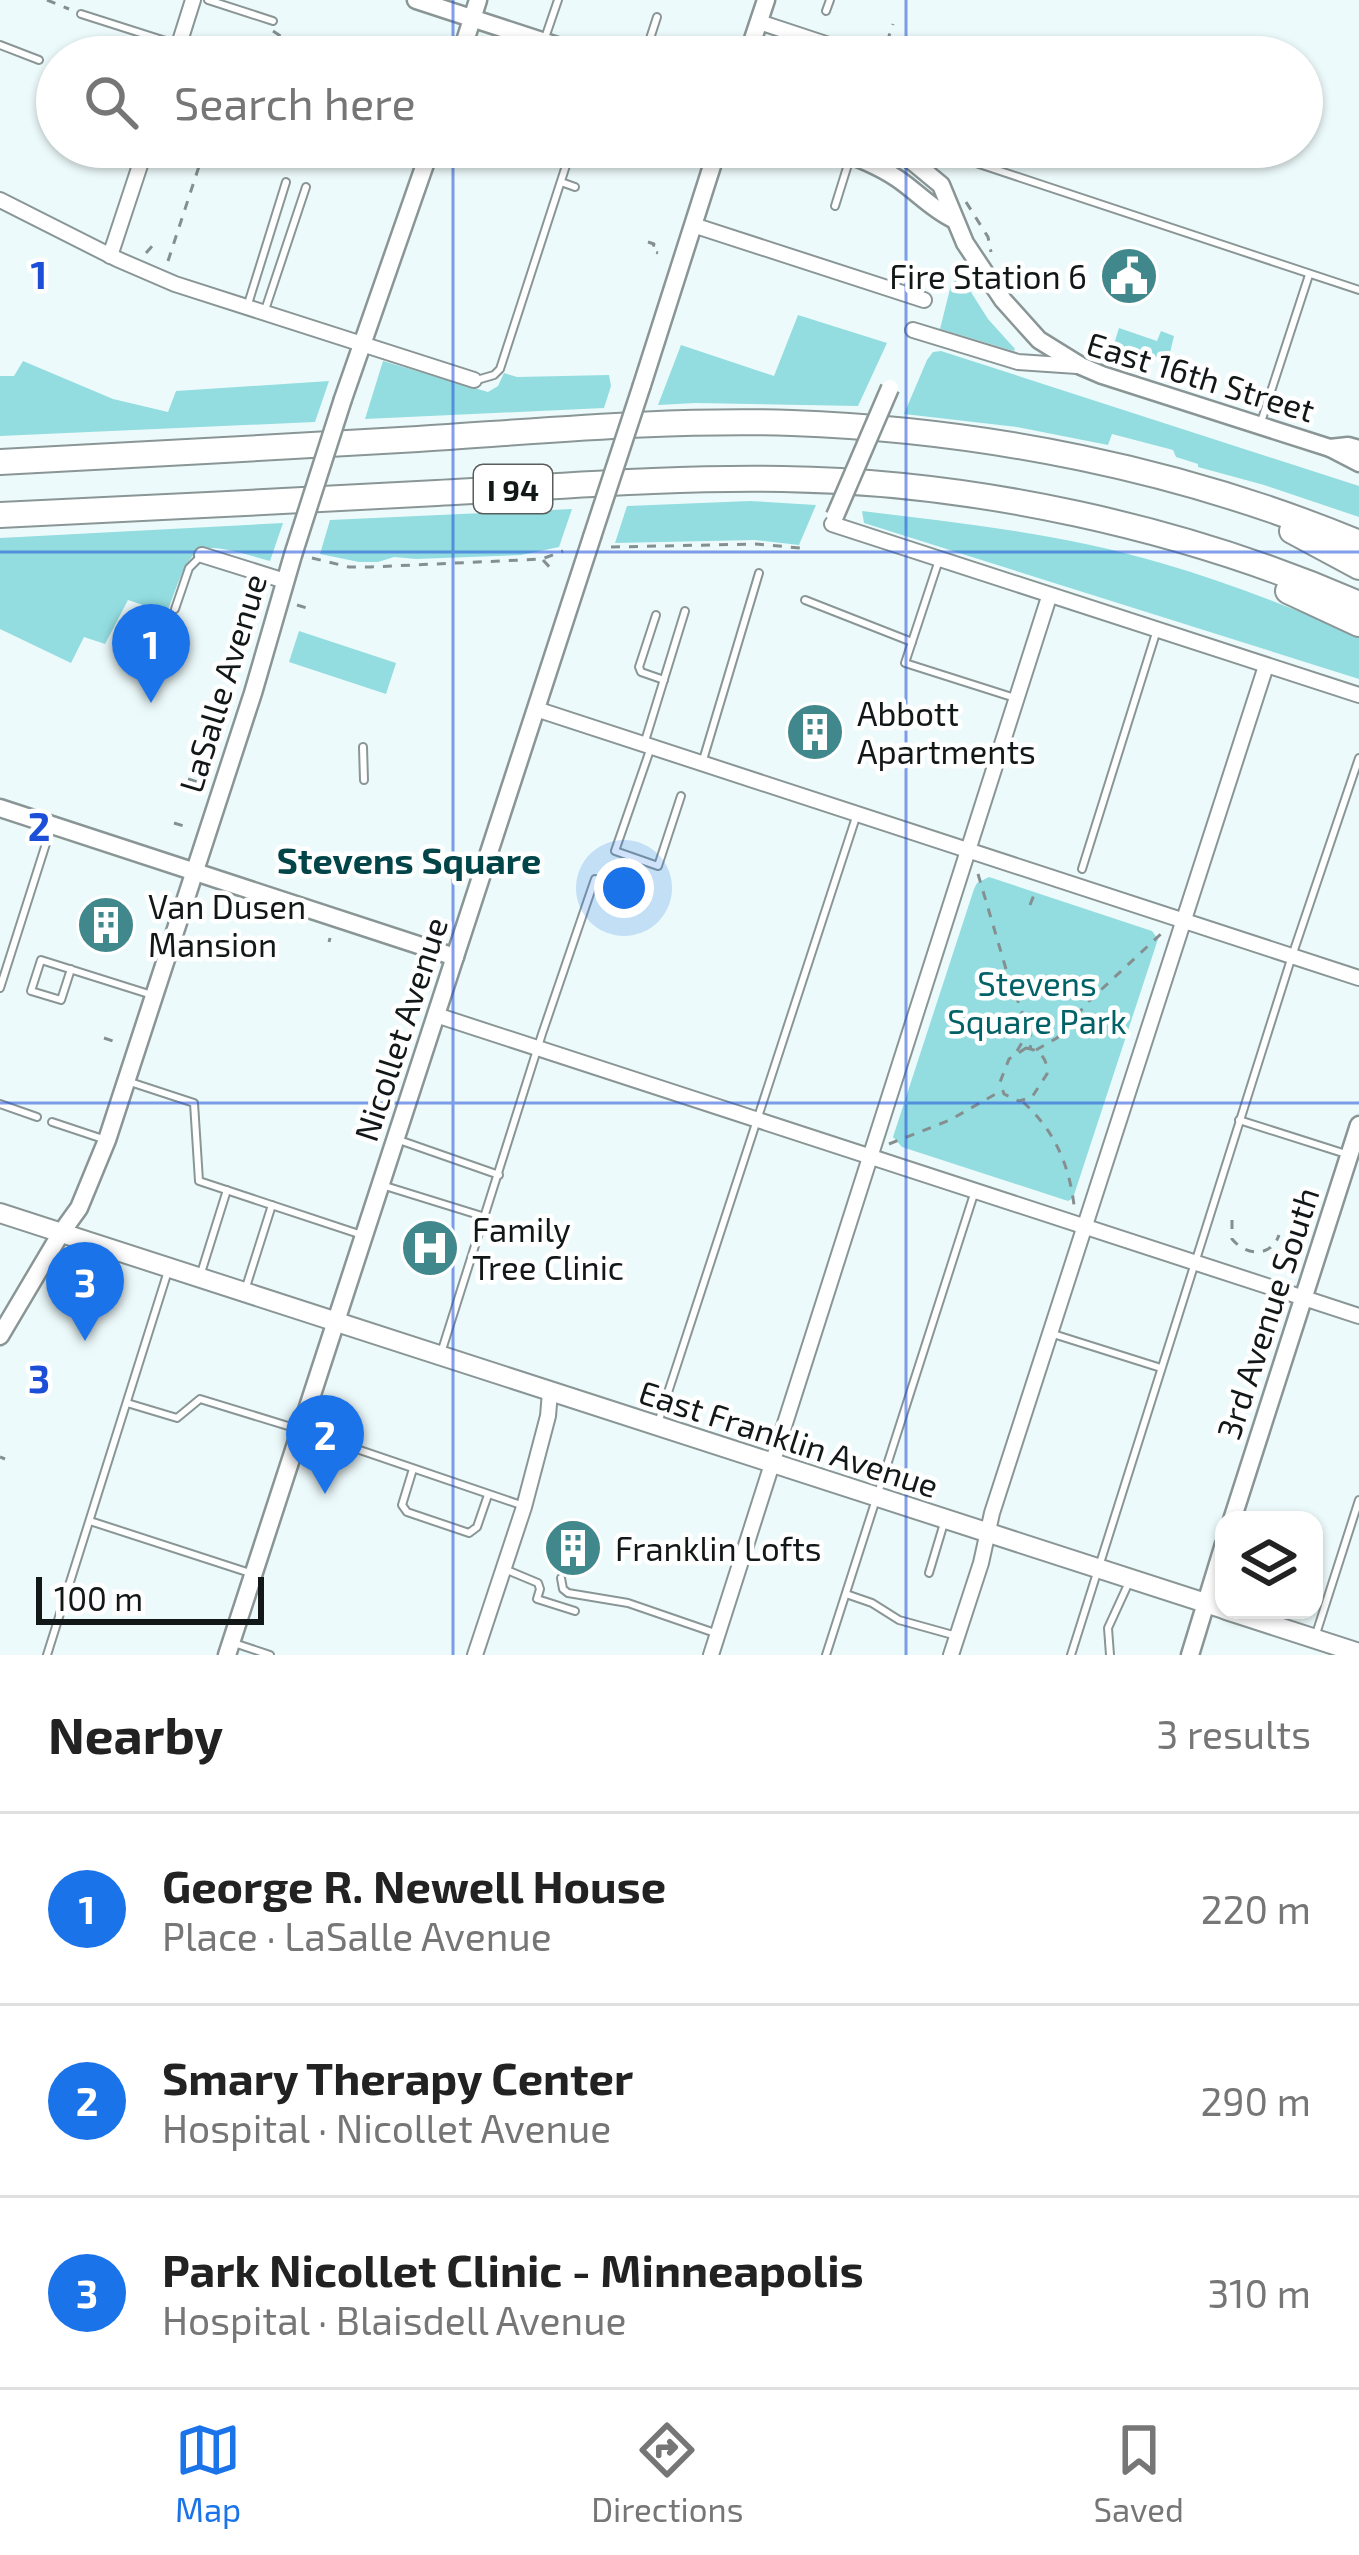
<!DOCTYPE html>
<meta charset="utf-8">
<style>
:root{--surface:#fff;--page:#f6f6f6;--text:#222;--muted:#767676;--line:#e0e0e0;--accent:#1a73e8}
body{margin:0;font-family:"Exo 2",sans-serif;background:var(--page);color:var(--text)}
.controls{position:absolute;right:36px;bottom:36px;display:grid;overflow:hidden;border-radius:24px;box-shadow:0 3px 9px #0004}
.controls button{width:108px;height:108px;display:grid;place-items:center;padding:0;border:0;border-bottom:3px solid var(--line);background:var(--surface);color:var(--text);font:60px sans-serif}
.scale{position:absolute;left:36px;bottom:30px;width:228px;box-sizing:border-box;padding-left:12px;border:6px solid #121717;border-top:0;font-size:33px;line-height:42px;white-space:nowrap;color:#121717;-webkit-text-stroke:9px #fff;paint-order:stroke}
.you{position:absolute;left:624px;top:888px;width:42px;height:42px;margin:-30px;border:9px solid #fff;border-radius:50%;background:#1a73e8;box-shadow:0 0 0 18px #1a73e833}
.badge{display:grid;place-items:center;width:78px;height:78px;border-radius:50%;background:var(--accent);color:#fff;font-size:39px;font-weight:700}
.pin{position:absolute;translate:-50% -99px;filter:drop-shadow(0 3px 6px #0008)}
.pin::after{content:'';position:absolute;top:63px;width:42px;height:36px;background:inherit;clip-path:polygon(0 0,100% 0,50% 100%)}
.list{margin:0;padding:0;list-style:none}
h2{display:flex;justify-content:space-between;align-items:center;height:156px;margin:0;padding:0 48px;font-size:51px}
h2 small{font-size:39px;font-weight:400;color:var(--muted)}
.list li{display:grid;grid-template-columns:78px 1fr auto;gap:36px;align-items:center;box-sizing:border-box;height:192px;padding:0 48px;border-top:3px solid var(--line)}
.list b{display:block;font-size:45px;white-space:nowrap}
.list p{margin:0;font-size:39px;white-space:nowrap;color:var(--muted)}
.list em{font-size:39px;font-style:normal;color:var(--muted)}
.icon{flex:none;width:66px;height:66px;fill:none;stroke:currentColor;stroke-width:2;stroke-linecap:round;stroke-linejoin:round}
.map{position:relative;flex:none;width:1359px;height:1655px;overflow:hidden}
.search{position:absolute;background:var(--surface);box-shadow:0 3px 9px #0004;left:36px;right:36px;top:36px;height:132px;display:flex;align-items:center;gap:30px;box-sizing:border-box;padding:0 42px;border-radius:66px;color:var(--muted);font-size:45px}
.sheet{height:732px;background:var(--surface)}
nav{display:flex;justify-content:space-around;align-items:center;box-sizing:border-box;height:168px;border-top:3px solid var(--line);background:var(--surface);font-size:33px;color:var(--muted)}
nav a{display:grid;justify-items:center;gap:6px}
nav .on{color:var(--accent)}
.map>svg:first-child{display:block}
.green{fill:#93dde0}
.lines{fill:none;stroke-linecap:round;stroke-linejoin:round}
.service-casing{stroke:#8a9696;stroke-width:10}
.minor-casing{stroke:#8a9696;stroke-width:18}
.tertiary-casing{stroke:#8a9696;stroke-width:21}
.secondary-casing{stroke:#8a9696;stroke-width:22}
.motorway-casing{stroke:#8a9696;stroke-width:28}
.path{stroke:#868f90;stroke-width:3;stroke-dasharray:9 9;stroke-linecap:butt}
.service{stroke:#fff;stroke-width:6}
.minor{stroke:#fff;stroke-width:14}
.tertiary{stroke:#fff;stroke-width:16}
.secondary{stroke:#fff;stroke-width:18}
.motorway{stroke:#fff;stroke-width:24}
.tertiary-bridge-casing{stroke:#8a9696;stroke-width:21;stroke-linecap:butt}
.tertiary-bridge{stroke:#fff;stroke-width:16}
.grid{fill:none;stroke:#1d4ed8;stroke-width:3;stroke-opacity:0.55}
.labels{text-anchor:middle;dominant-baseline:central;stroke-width:9;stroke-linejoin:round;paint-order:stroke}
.shield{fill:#fff;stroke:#595d5d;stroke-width:3}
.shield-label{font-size:30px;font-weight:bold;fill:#121717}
.poi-label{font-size:33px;fill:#121717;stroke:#fff;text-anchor:start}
.street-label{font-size:33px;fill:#121717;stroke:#fff}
.park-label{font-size:33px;fill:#006266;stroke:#fff}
.neighbourhood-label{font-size:36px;font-weight:bold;fill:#014548;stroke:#fff}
.grid-label{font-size:39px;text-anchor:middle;font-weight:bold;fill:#1d4ed8;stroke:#fff;stroke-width:9;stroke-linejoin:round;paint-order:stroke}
</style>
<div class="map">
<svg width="1359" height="1655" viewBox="0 0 1359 1655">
<rect width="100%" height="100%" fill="#edfafb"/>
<g class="green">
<polygon points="958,277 962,278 988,319 1015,349 1014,351 940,329 951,285"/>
<polygon points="798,315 887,343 858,406 696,403 658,405 681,345 774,376"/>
<polygon points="1119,328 1157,341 1161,331 1174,336 1168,361 1114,344"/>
<polygon points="941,351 1359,486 1359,517 1264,485 1198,467 1198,464 1176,457 1173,450 1112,434 1108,445 1017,427 904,414 927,360 933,352"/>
<polygon points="23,361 113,399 168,412 176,391 329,381 315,422 0,436 0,376 14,376"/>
<polygon points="383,361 488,392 498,386 504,373 517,377 609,375 611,386 604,408 365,419"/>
<polygon points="750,501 816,505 799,545 755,540 615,543 627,506"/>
<polygon points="572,509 559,547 521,555 416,559 394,557 378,562 359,562 320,554 330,520"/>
<path d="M 862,511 C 962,523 1064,534 1161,563 C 1229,583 1294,608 1359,637 L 1359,679 L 864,523 Z"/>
<path d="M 283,523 L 270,561 C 193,539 194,538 167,613 L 128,600 L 105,644 L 84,637 L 71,663 L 0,629 L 0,538 Z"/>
<polygon points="299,631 396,663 386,694 289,662"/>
<polygon points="989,877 1152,931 1158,939 1073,1198 1068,1201 902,1147 893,1137 974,889 977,883"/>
</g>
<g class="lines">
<g class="service-casing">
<g id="service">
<polyline points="208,0 273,21"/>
<polyline points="826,11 830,0"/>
<polyline points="81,14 175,44"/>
<polyline points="545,38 558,0"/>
<polyline points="0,45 39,60"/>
<polyline points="644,57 657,17"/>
<polyline points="973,162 1359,290"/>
<polyline points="561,182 575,187"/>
<polyline points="835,206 850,158"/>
<polyline points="248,304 286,182"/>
<polyline points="265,310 306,187"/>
<polyline points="477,380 494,375 500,369 572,147"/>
<polyline points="1261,422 1309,275"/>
<polyline points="939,560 905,663 1015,698"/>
<polyline points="805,600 912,642"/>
<polyline points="175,609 189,568 200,557"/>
<polyline points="656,615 639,667 641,672 664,680"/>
<polyline points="645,741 685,611"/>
<polyline points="363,747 364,780"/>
<polyline points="650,750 615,851 658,866 681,796"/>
<polyline points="703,760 759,573"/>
<polyline points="1082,869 1156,633"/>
<polyline points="71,969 61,1000 31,991 41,960 152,995"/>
<polyline points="0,988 51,828"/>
<polyline points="130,1082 194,1103 199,1181 362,1235"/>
<polyline points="0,1104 37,1117"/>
<polyline points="1239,1120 1346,1154"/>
<polyline points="52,1122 106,1140"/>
<polyline points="399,1140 499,1175"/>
<polyline points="385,1186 485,1217"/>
<polyline points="201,1273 227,1190"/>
<polyline points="246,1287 272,1205"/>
<polyline points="1050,1333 1161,1368"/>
<polyline points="441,1353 542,1034 595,879"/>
<polyline points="127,1403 177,1418 200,1399 301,1430 521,1505"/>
<polyline points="658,1423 857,814"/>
<polyline points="413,1469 402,1505 407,1512 469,1533 477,1527 488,1495"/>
<polyline points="90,1521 250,1573"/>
<polyline points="507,1570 538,1583 540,1589 537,1599 575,1611"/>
<polyline points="929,1573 944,1523"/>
<polyline points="561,1578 563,1589 568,1593 628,1603 715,1633"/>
<polyline points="846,1594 872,1603 899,1620 953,1635"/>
<polyline points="1316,1634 1359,1500"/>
<polyline points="234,1643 270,1655"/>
<polyline points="47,1655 168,1271"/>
<polyline points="826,1655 974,1194"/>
<polyline points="1071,1655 1292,956 1359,758"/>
<polyline points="1110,1655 1108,1628 1130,1580"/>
</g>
</g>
<g class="minor-casing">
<g id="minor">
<polyline points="759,22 865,57"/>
<polyline points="175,57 193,0"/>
<polyline points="0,200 117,259 175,284 474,380"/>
<polyline points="693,225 924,300"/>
<polyline points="110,256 146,147"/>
<polyline points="913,330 1018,362 1077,366"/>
<polyline points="832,524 1359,695"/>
<polyline points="202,555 285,581"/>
<polyline points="536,709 1359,978"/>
<polyline points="436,1015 1359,1316"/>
<polyline points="475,1655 524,1507 548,1416 550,1392"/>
<polyline points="711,1655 1049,597"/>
<polyline points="951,1655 981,1563 992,1513 1266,666"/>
</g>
</g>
<g class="tertiary-casing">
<g id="tertiary">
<polyline points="416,0 591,57"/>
<polyline points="460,57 478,0"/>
<polyline points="747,57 766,0"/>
<path d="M 827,147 C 852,155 876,164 898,179 C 917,192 932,209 953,219"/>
<polyline points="889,147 912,161 941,185 965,243 1003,300 1039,340 1081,366 1102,375 1330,448 1359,463"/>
<polyline points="642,385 718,147"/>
<polyline points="343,399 431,147"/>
<polyline points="1330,448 1348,446 1359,449"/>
<polyline points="0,808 455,957"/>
<polyline points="0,1336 61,1233 79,1208 107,1140 253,693 293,555"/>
<polyline points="1232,1520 1359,1125"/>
<polyline points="227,1655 592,537"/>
<polyline points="1190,1655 1224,1544"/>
</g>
</g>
<g class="secondary-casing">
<g id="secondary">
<polyline points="0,1213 1224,1609"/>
<polyline points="1226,1610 1359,1653"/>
</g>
</g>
<g class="motorway-casing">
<g id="motorway">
<path d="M 0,462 C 139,455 279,447 418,439 C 542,431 668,419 792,423 C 985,430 1181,469 1359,543"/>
<path d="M 0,515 C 146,508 291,501 437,493 C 552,487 668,477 783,479 C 975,482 1183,527 1359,604"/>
<polyline points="1292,531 1359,567"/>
<polyline points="1288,591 1359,624"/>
</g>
</g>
<g class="path">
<polyline points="47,0 69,9"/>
<polyline points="273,31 291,43"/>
<polyline points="887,42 893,24"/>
<polyline points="966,202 988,237 991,252"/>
<polyline points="648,242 654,244 652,251 658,253"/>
<polyline points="146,253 154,244"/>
<polyline points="168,261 204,151"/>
<polyline points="611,547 756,544 800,548"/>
<polyline points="312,558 349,567 370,567 542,559 563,551"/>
<polyline points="543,560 555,573"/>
<polyline points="297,605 310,609"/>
<polyline points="188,779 204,784"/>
<polyline points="174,823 190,828"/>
<polyline points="978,874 1006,969 1032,1039 1030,1049"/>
<polyline points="1030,905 1036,890"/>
<polyline points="329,942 330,938"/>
<polyline points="104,1038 119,1043"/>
<path d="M 1026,1048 C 1041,1050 1048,1060 1047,1074 L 1032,1097 L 1019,1101 L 1004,1094 L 1000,1082 L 1009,1059 Z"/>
<polyline points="1036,1050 1057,1038 1089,1001 1163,932"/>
<polyline points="1017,1051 1027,1034"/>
<path d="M 1023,1102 C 1054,1130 1069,1164 1074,1205"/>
<polyline points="889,1144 950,1120 999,1092"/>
<path d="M 1232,1220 L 1232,1239 C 1246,1256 1271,1258 1279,1235"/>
<polyline points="0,1457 5,1459"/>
</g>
<use href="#service" class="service"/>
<use href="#minor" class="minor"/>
<use href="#tertiary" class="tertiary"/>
<use href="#secondary" class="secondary"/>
<use href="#motorway" class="motorway"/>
<g class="tertiary-bridge-casing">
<g id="tertiary-bridge">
<polyline points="835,516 890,388"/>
<polyline points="592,537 642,385"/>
<polyline points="293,555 343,399"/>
</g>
</g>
<use href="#tertiary-bridge" class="tertiary-bridge"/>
</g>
<path class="grid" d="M 453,0 L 453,57M 906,0 L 906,57M 453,147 L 453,1655M 906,147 L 906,1655M 0,552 L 1359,552M 0,1103 L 1359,1103"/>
<defs>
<g id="civic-disc" transform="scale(3)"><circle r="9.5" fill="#40888c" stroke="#fff"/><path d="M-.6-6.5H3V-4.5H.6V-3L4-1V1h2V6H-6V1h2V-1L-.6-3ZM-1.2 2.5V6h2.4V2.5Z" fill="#fff"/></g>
<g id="building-disc" transform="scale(3)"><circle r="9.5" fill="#40888c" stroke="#fff"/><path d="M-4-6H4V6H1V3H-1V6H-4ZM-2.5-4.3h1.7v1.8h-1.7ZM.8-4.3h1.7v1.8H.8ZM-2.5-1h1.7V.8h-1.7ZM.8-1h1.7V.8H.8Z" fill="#fff"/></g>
<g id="hospital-disc" transform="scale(3)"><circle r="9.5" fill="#40888c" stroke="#fff"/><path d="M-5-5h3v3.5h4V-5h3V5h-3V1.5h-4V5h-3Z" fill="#fff"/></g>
</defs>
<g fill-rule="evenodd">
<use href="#civic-disc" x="1129" y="276"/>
<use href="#building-disc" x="815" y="732"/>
<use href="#building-disc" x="106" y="925"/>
<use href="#hospital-disc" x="430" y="1248"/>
<use href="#building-disc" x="573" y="1548"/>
</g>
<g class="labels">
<rect class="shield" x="474" y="465" width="78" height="48" rx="9"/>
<g class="shield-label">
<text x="513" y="489">I 94</text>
</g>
<g class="poi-label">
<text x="1087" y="276" text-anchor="end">Fire Station 6</text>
<text x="857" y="713">Abbott<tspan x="857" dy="38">Apartments</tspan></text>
<text x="148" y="906">Van Dusen<tspan x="148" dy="38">Mansion</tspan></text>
<text x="472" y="1229">Family<tspan x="472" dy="38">Tree Clinic</tspan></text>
<text x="615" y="1548">Franklin Lofts</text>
</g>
<g class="street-label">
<text transform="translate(1201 376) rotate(17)">East 16th Street</text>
<text transform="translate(222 683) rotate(-73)">LaSalle Avenue</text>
<text transform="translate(400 1029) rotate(-72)">Nicollet Avenue</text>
<text transform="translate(1267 1313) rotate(-72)">3rd Avenue South</text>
<text transform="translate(789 1438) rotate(18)">East Franklin Avenue</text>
</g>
<g class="park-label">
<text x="1037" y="983">Stevens<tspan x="1037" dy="38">Square Park</tspan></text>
</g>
<g class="neighbourhood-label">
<text x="409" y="859">Stevens Square</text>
</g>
</g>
<g class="grid-label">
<text x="39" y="289">1</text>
<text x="39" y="841">2</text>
<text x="39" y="1393">3</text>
</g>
</svg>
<div class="controls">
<button><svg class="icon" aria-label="layers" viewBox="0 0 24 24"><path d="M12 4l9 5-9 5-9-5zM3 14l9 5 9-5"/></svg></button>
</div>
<div class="scale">100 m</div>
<div class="you"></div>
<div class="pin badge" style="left:151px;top:703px">1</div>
<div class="pin badge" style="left:325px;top:1494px">2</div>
<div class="pin badge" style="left:85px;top:1341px">3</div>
<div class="search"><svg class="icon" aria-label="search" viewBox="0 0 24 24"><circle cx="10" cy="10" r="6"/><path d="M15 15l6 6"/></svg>Search here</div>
</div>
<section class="sheet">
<h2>Nearby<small>3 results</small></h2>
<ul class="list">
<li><span class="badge">1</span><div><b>George R. Newell House</b><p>Place · LaSalle Avenue</p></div><em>220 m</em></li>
<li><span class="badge">2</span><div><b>Smary Therapy Center</b><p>Hospital · Nicollet Avenue</p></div><em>290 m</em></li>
<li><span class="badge">3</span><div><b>Park Nicollet Clinic - Minneapolis</b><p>Hospital · Blaisdell Avenue</p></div><em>310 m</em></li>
</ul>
</section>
<nav>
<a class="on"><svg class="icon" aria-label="map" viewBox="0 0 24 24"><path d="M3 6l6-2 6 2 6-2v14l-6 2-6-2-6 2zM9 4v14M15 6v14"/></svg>Map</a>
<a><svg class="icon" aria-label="directions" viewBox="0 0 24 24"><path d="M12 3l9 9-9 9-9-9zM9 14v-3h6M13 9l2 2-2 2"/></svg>Directions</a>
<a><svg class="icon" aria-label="saved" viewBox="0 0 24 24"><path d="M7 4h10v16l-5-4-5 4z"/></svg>Saved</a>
</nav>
